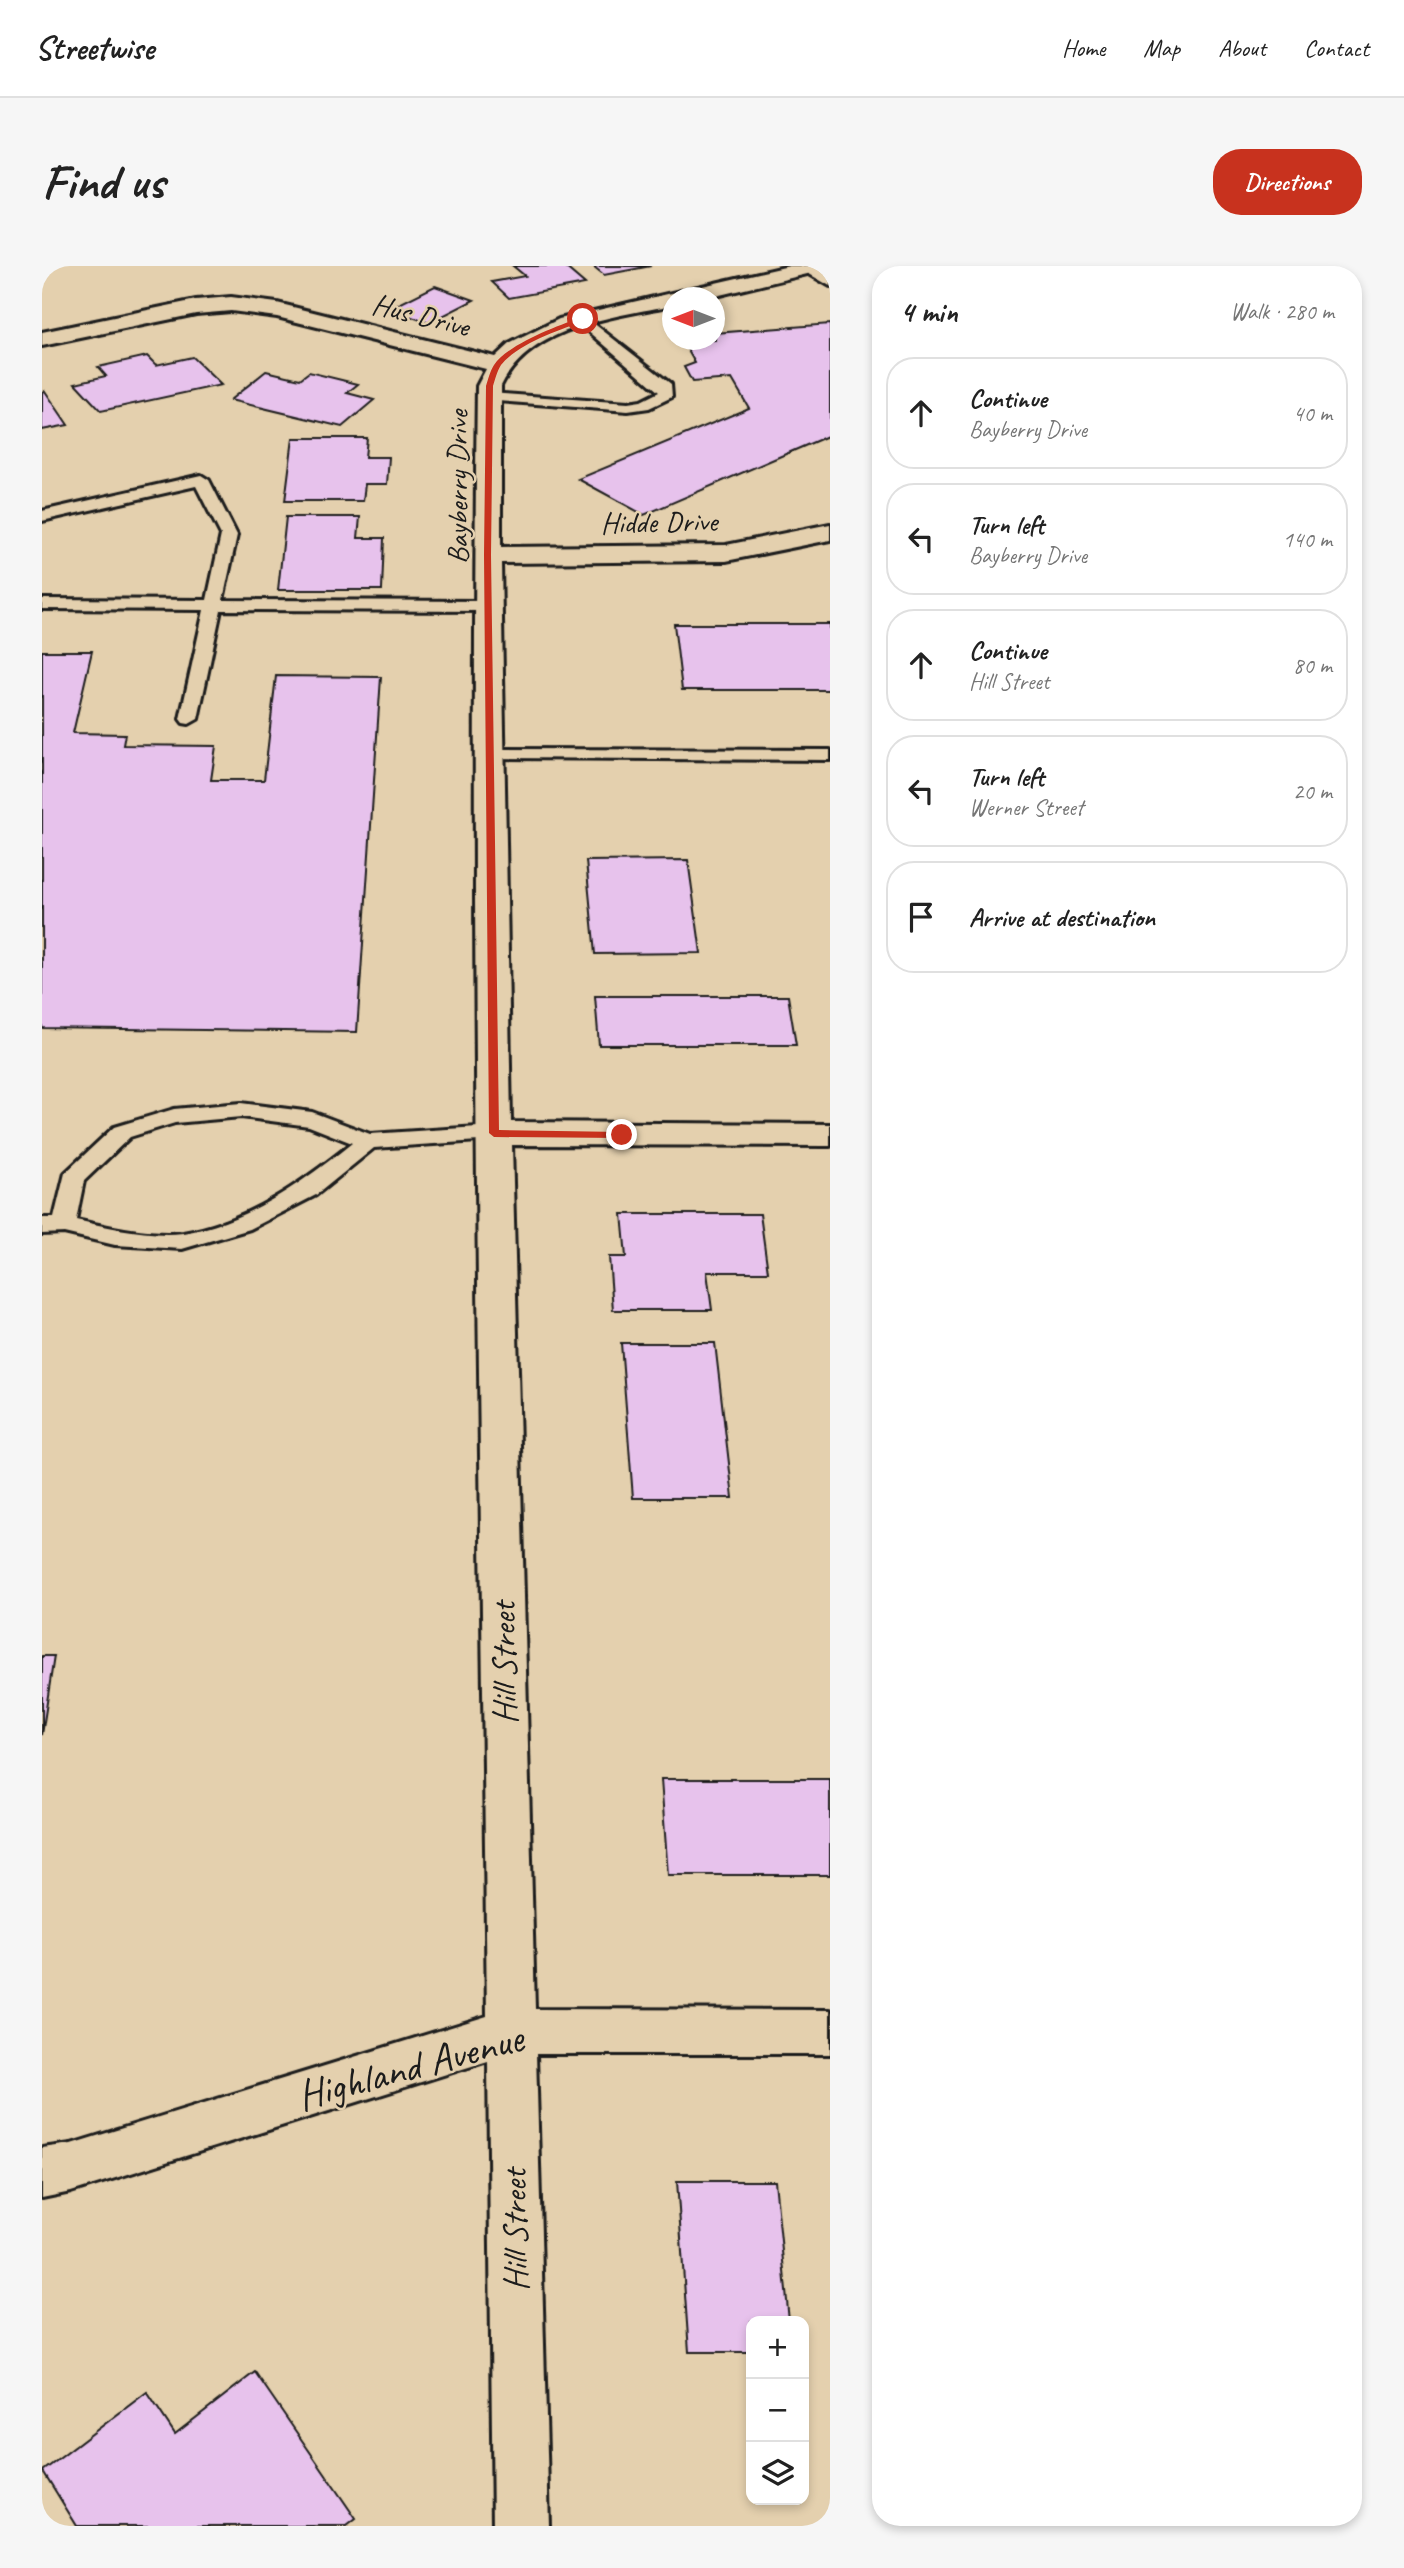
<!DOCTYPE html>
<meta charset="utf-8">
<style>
:root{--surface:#fff;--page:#f6f6f6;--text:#222;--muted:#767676;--line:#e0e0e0;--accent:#c8321e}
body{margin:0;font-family:Caveat,sans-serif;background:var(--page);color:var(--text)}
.controls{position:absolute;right:21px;bottom:21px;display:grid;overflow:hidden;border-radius:14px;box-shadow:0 4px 10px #0003}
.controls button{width:63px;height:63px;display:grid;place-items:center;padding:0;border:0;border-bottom:2px solid var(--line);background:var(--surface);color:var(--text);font:35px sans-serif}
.compass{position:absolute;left:620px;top:21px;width:63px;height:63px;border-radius:50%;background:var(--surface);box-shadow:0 4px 10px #0003;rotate:270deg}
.stop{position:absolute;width:21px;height:21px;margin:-16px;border:5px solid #c8321e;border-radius:50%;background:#fff}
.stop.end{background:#c8321e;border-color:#fff;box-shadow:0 2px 7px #0008}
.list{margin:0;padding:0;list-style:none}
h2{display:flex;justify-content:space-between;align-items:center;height:91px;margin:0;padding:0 28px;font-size:30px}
h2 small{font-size:23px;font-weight:400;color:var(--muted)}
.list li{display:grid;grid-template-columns:46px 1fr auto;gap:21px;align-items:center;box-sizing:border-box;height:112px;margin:0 14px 14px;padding:0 14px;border:2px solid var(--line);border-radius:28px}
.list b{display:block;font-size:26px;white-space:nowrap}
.list p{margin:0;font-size:23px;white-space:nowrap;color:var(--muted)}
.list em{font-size:23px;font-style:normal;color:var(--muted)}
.icon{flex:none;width:38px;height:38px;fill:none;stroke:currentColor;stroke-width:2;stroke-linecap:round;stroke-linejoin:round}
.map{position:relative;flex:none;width:788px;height:2260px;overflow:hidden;border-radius:28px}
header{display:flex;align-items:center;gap:42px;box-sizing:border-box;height:98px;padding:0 35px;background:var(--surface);border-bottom:2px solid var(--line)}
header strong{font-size:33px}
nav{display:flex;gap:38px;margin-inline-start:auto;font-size:24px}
.intro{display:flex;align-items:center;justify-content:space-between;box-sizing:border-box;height:168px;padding:0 42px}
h1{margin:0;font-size:49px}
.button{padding:18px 32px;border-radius:28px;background:var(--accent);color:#fff;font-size:24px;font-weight:700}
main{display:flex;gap:42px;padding:0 42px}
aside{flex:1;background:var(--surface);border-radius:28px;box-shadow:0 4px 10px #0003}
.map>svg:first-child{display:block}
.building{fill:#e7c2ec;stroke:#1c1c1c;stroke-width:2}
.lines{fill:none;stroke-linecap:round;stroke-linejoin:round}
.lane-casing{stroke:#1c1c1c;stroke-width:6}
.street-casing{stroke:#1c1c1c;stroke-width:6}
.lane{fill:#e4d0ae;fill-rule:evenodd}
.street{fill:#e4d0ae;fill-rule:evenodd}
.route{fill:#c8321e}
.labels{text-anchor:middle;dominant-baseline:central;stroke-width:5;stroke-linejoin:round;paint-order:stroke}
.far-street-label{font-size:30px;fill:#1c1c1c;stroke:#e4d0ae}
.street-label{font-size:35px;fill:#1c1c1c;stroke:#e4d0ae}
.near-street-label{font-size:42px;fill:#1c1c1c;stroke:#e4d0ae}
</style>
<header>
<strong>Streetwise</strong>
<nav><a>Home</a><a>Map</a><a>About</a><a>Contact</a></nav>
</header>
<div class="intro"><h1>Find us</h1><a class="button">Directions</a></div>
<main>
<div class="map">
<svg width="788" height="2260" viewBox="0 0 788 2260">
<rect width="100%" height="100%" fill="#e4d0ae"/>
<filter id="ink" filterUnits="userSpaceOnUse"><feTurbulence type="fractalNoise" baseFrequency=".0143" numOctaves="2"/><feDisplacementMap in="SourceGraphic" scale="14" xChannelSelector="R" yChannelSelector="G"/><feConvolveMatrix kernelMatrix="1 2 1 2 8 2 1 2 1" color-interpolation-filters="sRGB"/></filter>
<g filter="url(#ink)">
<g class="building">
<polygon points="471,0 522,0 543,18 467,32 450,16 483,10"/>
<polygon points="551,0 609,0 562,9"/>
<polygon points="393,20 432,34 387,57 347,43"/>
<polygon points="788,58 788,169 602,249 536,213 707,142 690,113 650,116 642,101 653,97 640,74 673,74 673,67"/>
<polygon points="105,90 114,99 150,91 179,119 59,145 33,117 64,110 56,101"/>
<polygon points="224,105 258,113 267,106 316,118 305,127 332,134 300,161 188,134"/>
<polygon points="3,125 26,159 0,164 0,126"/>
<polygon points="251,172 325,172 323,191 347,191 345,218 323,218 321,235 243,235"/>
<polygon points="244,251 318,251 316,272 342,272 340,324 236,324"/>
<polygon points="632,358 788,358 788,424 640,424"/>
<polygon points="0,385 50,385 31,467 83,468 81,479 174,480 169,514 222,514 234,410 339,411 315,766 0,762"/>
<polygon points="646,594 659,687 553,688 544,595"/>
<polygon points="553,730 746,730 754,779 557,779"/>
<polygon points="580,948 718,948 726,1006 665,1006 670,1044 571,1044 567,991 584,991"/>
<polygon points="579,1077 673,1077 691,1232 591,1232"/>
<polygon points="0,1390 12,1390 0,1469"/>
<polygon points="619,1513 788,1513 788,1609 626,1609"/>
<polygon points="635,1915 733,1915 747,2055 709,2055 709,2086 647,2086"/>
<polygon points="213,2106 314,2253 305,2260 35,2260 1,2205 105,2126 133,2168"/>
</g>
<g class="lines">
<g class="lane-casing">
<g id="lane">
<polygon points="762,0 773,0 788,10 788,20 762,5"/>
<polygon points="541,49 629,118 630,131 607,142 586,145 442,134 442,128 447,127 586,137 599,135 617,126 536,56 534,53"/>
<polygon points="159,209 167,214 195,269 181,334 447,335 455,340 447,345 179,344 156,453 147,458 141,457 138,453 162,344 0,343 0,333 165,334 179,269 154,220 0,255 0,245"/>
<polygon points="448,483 788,484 788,494 442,492 439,488 442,484"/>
<path d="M 199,837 L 270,846 L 328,868 L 452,860 L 460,862 L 463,867 L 460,872 L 452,874 L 332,882 L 274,929 L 208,963 L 140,983 L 73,979 L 22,967 L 0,968 L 0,952 L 12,952 L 23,907 L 72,861 L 132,843 ZM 199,851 L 267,860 L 310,877 C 261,916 205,957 141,967 C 109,971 65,961 34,954 L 42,915 L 88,871 L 133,857 Z"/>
</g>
</g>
<g class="street-casing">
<path id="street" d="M 747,0 L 786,0 L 782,4 L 665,32 L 631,32 L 631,39 C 571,51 488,60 459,120 L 459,281 L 684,279 L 788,258 L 788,274 L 684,295 L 459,297 L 469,856 L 788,858 L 788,880 L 470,879 L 493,1743 L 788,1744 L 788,1788 L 494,1788 L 507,2260 L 451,2260 L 446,1795 L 29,1926 L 0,1932 L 0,1882 L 29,1878 L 445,1750 C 439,1206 428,663 435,120 L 444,103 L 235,51 L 189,45 L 154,48 L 0,80 L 0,66 L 154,34 L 189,31 L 235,37 L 453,91 L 467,78 L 517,53 Z"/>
</g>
<use href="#lane" class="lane"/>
<use href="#street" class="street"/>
</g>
</g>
<path class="route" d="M 541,51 L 543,55 C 517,64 477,77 459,99 C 455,105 453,114 451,120 L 449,289 L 457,864 L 580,866 L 585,869 L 580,872 L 452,871 L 447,867 L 442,289 L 444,120 C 446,114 448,105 452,99 C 466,78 517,59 541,51 Z"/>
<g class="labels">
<g class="far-street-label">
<text transform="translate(379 49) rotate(14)">Hus Drive</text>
<text transform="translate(415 221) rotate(-90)">Bayberry Drive</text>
<text transform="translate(617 256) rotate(-1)">Hidde Drive</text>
</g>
<g class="street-label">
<text transform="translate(462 1397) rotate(-91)">Hill Street</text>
<text transform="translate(473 1964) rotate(-91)">Hill Street</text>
</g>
<g class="near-street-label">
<text transform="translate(368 1801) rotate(-15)">Highland Avenue</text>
</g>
</g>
</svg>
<div class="controls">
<button>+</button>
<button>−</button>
<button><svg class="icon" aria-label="layers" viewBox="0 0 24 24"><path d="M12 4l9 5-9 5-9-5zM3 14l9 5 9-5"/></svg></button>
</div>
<svg class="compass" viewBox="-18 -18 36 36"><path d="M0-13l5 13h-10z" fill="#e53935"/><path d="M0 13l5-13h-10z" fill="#767676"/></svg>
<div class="stop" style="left:541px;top:53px"></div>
<div class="stop end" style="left:580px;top:869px"></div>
</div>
<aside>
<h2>4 min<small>Walk · 280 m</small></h2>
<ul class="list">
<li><svg class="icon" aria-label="ahead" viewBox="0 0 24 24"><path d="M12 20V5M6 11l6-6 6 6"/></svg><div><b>Continue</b><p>Bayberry Drive</p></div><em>40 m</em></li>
<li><svg class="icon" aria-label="left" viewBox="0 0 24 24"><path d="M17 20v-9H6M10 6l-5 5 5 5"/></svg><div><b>Turn left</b><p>Bayberry Drive</p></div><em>140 m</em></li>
<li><svg class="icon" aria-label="ahead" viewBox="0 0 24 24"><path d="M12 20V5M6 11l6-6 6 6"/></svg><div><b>Continue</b><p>Hill Street</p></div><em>80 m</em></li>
<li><svg class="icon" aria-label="left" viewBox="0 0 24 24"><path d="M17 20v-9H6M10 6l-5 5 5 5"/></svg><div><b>Turn left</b><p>Werner Street</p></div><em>20 m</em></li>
<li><svg class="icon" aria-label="arrive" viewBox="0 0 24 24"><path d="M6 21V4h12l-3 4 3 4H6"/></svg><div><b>Arrive at destination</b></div></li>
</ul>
</aside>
</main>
